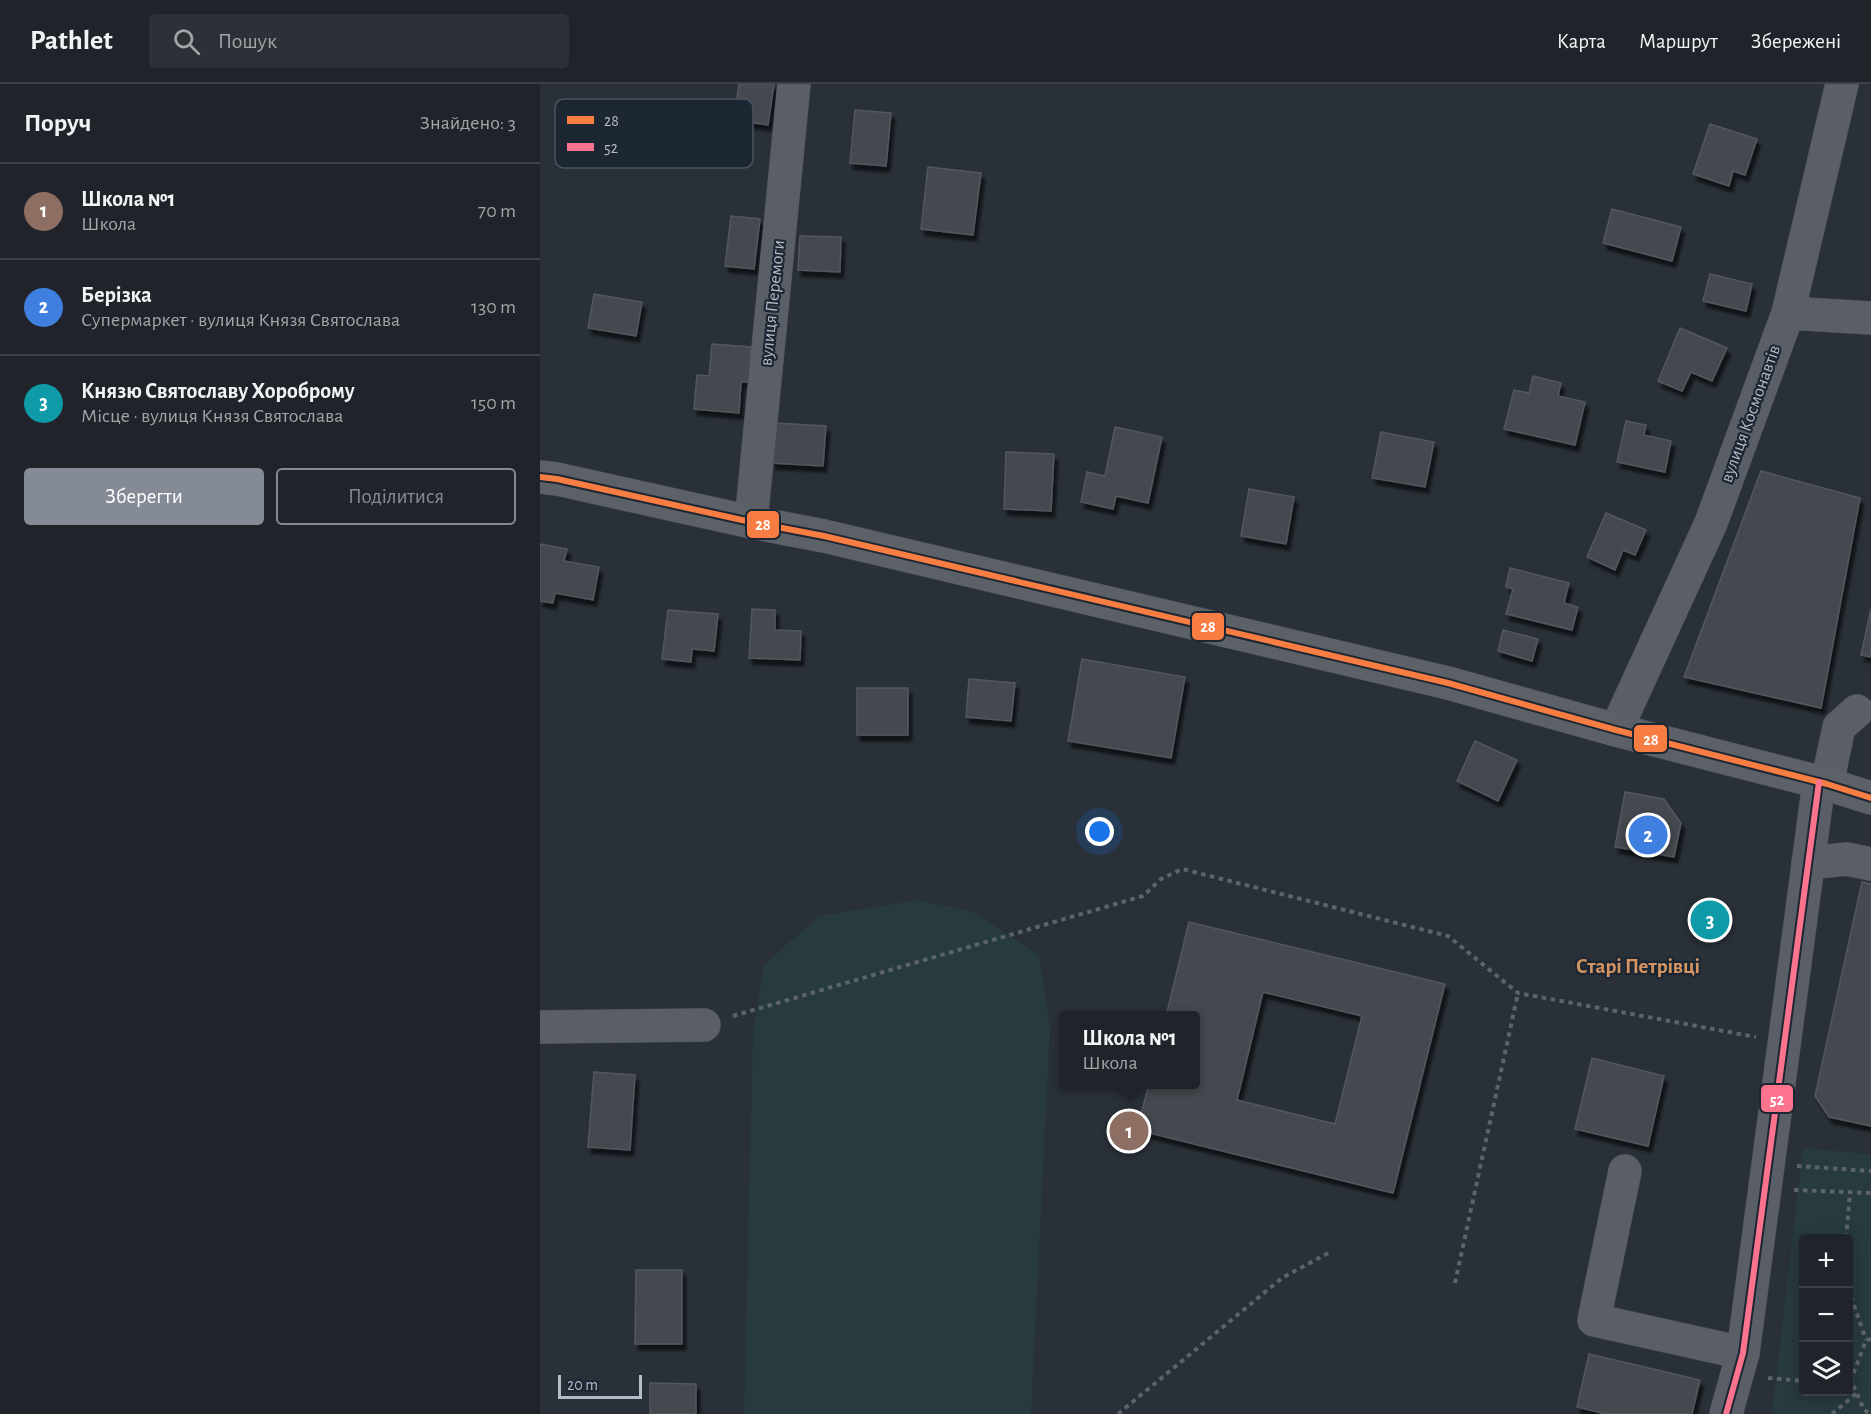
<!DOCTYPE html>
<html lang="uk">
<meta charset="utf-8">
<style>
:root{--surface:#20242a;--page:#2d3036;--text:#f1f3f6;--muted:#a2a4a8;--line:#3d4147;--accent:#848b96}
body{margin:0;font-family:"Alegreya Sans",sans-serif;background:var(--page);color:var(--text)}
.controls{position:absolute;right:18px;bottom:18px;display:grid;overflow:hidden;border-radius:6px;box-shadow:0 3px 15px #0003}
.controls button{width:54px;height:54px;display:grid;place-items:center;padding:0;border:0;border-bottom:2px solid var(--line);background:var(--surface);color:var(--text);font:30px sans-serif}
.scale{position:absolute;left:18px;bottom:15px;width:84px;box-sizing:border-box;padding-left:6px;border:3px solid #b4bcc9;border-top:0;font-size:16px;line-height:21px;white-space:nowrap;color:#b4bcc9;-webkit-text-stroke:4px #1d2633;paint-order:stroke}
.you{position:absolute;left:560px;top:748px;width:21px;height:21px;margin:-15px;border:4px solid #fff;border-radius:50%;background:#1a73e8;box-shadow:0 0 0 9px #1a73e833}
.badge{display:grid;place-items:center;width:39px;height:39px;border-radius:50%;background:var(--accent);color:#fff;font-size:20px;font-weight:700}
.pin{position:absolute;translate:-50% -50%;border:3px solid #fff;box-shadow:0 2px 6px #0006}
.popup{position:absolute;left:519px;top:927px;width:141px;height:78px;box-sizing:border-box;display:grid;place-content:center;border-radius:6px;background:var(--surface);filter:drop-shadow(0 2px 4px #0005);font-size:20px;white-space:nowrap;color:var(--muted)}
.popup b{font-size:22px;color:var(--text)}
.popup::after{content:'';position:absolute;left:50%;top:100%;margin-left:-12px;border:12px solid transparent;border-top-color:var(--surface)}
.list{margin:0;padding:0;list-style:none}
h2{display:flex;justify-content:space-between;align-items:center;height:78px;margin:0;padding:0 24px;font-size:26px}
h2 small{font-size:20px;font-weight:400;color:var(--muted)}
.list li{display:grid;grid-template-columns:39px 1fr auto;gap:18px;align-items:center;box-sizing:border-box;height:96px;padding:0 24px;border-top:2px solid var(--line)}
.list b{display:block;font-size:22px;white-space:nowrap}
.list p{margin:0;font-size:20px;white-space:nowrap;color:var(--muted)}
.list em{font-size:20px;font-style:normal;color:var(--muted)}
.actions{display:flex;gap:12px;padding:18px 24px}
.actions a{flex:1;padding:14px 0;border:2px solid var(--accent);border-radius:6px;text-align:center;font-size:21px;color:var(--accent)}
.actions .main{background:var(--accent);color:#fff}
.icon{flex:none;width:33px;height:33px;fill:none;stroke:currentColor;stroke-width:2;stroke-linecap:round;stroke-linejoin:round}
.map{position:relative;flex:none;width:1331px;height:1330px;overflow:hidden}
header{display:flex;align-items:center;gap:36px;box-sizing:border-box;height:84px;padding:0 30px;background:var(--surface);border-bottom:2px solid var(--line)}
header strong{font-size:28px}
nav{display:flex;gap:33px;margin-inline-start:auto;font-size:21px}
.search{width:420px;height:54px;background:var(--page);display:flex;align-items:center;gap:15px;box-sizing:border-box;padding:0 21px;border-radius:6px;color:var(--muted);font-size:22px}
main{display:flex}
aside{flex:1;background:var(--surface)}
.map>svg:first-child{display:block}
.green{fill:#273a3e;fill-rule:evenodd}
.building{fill:#444950;stroke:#52575f;stroke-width:1.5;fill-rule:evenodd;filter:url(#shadow)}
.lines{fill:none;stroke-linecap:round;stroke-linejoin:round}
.minor-casing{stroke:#484c53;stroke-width:34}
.major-casing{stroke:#484c55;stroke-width:34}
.path{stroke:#5d636a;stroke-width:4;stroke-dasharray:4.5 4.5;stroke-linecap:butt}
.minor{stroke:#5a5e66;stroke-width:33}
.major{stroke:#5c6168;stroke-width:33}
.bus-1-casing{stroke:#1d2633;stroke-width:10}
.bus-2-casing{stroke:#1d2633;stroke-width:10}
.bus-1{stroke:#f77d43;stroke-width:6}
.bus-2{stroke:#fc738d;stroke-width:6}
.labels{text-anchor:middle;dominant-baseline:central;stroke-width:4.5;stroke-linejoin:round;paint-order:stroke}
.street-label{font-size:18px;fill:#b4bcc9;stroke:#1d2633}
.quarter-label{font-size:21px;font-weight:bold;fill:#d59563;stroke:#1d2633}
.key{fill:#1d2633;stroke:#4a5360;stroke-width:1.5}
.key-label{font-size:16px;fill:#b4bcc9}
.line-badge{stroke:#1d2633;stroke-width:2}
.badge-label{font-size:16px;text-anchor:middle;font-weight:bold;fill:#fff}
</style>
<header>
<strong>Pathlet</strong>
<div class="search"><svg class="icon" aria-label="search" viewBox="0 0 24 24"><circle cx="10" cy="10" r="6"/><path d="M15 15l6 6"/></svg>Пошук</div>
<nav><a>Карта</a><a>Маршрут</a><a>Збережені</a></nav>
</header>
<main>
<aside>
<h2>Поруч<small>Знайдено: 3</small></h2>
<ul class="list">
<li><span class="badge" style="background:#8d6e63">1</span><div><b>Школа №1</b><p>Школа</p></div><em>70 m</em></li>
<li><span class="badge" style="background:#3f7fe0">2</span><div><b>Берізка</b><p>Супермаркет · вулиця Князя Святослава</p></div><em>130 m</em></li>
<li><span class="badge" style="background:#0f9aa8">3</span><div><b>Князю Святославу Хороброму</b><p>Місце · вулиця Князя Святослава</p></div><em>150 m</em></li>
</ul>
<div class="actions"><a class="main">Зберегти</a><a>Поділитися</a></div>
</aside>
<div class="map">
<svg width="1331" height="1330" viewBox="0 0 1331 1330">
<defs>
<filter id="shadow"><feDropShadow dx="3.5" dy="6" stdDeviation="1.5" flood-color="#0009"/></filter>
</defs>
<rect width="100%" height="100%" fill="#2a3038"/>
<g class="green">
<polygon points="378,816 433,828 499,871 510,943 491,1330 204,1330 213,948 224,881 279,832"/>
<path d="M 1263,1064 L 1331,1070 L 1331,1330 L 1232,1330 ZM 1264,1154 L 1308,1154 L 1308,1308 L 1264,1308 Z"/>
</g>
<g class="building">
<polygon points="199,0 234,0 228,41 194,36"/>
<polygon points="315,26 351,29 346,82 310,79"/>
<polygon points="1170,40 1217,55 1205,91 1193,87 1189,102 1153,90"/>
<polygon points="388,83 441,89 433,151 381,145"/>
<polygon points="1072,125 1141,143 1132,177 1063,159"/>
<polygon points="191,132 220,135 214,185 185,182"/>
<polygon points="260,152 301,153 300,188 258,186"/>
<polygon points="1170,190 1212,200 1206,227 1163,217"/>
<polygon points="54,210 102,218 96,252 48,244"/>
<polygon points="1140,244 1187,264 1172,297 1151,288 1142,307 1118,297"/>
<polygon points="172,260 211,263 209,298 201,298 199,329 154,325 157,291 169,292"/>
<polygon points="993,292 1021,299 1018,312 1045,318 1035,361 964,345 974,306 989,309"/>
<polygon points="1086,337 1106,341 1104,351 1131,357 1125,388 1077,378"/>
<polygon points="235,339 286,342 283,382 232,379"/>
<polygon points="575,343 622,353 608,419 576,412 573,425 541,418 547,388 565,392"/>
<polygon points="841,348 894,358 885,403 832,394"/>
<polygon points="466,368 514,370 511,427 464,425"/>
<polygon points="1221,387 1320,414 1281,624 1144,593"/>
<polygon points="709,405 754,413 746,460 701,452"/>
<polygon points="1066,429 1106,446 1095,471 1083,466 1075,486 1047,473"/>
<polygon points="0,460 27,465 24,477 59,483 53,516 15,509 13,519 0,517"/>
<polygon points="970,484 1029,499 1024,519 1038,523 1032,546 966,530 973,505 966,503"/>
<polygon points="212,525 235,526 235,546 261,547 260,576 209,574"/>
<polygon points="1331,525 1331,573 1321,571"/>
<polygon points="128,526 178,530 174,567 152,565 151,578 122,575"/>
<polygon points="963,546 998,555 992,577 958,567"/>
<polygon points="542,575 645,593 631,674 528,657"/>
<polygon points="429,595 475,599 471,637 426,633"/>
<rect x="317" y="604" width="51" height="47"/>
<polygon points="935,657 977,676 958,717 917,697"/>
<polygon points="1085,708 1124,715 1141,739 1134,773 1075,763"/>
<polygon points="1322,798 1331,800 1331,1042 1289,1033 1275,1012"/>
<path d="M 649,838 L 905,900 L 853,1109 L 597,1046 L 609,1000 L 655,1000 L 655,932 L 626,932 ZM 723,908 L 822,932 L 795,1040 L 697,1016 Z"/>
<polygon points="1052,974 1124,992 1108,1062 1035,1045"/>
<polygon points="54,988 95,991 90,1066 48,1063"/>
<polygon points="96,1186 142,1186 142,1260 95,1260"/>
<polygon points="1049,1270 1160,1296 1152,1330 1066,1330 1037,1323"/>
<polygon points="110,1299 156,1300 156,1330 110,1330"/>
</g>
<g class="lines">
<g class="minor-casing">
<g id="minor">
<polyline points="1248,229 1331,234"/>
<polyline points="211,438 254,0"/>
<polyline points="1076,646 1171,439 1248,229 1302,0"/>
<polyline points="1287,700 1299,643 1317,627"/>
<polyline points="1268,779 1307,775 1331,780"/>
<polyline points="0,943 164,941"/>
<polyline points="1085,1087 1054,1236 1203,1269"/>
<polyline points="1186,1330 1203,1269 1279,698"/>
</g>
</g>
<g class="major-casing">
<polyline id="major" points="0,393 17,395 211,438 284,452 908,599 1076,646 1287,700 1331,714"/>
</g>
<g class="path">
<polyline points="193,932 603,812 621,795 642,785 908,852 978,909 1216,953"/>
<polyline points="1257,1082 1331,1087"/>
<polyline points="1254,1106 1331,1109"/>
<polyline points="1306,1154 1310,1109"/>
<polyline points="915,1199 978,909"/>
<polyline points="1308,1204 1326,1256"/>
<polyline points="1331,1255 1326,1256 1311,1296 1324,1326 1331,1330"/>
<polyline points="1228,1294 1264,1297"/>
<polyline points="578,1330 742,1194 792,1167"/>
<polyline points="1292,1330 1317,1309"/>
</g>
<use href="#minor" class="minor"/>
<use href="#major" class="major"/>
<g class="bus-1-casing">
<polyline id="bus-1" points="0,393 17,395 211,438 284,452 908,599 1076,646 1287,700 1331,714"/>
</g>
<g class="bus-2-casing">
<polyline id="bus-2" points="1186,1330 1203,1269 1279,698"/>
</g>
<use href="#bus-1" class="bus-1"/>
<use href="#bus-2" class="bus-2"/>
</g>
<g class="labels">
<g class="street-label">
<text transform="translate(233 219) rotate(-84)">вулиця Перемоги</text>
<text transform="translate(1211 330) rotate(-70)">вулиця Космонавтів</text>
</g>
<g class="quarter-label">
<text x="1098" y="882">Старі Петрівці</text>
</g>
</g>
<rect x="15" y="15" width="198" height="69" rx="9" class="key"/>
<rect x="27" y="32" width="27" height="8" fill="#f77d43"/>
<rect x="27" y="59" width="27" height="8" fill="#fc738d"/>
<g class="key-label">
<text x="64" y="42">28</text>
<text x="64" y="69">52</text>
</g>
<g class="line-badge">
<rect x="206" y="426" width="34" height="29" rx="6" fill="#f77d43"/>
<rect x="651" y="528" width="34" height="29" rx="6" fill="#f77d43"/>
<rect x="1093" y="640" width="35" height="29" rx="6" fill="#f77d43"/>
<rect x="1220" y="1000" width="34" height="29" rx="6" fill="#fc738d"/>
</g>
<g class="badge-label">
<text x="223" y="446">28</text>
<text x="668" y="548">28</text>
<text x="1111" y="661">28</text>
<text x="1237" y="1021">52</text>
</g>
</svg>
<div class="controls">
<button>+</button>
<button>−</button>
<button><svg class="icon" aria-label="layers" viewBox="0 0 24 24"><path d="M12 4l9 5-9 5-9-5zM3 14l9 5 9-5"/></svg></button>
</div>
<div class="scale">20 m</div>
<div class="you"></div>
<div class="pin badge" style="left:589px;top:1047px;background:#8d6e63">1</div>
<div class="popup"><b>Школа №1</b>Школа</div>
<div class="pin badge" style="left:1108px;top:751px;background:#3f7fe0">2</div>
<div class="pin badge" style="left:1170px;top:836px;background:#0f9aa8">3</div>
</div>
</main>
